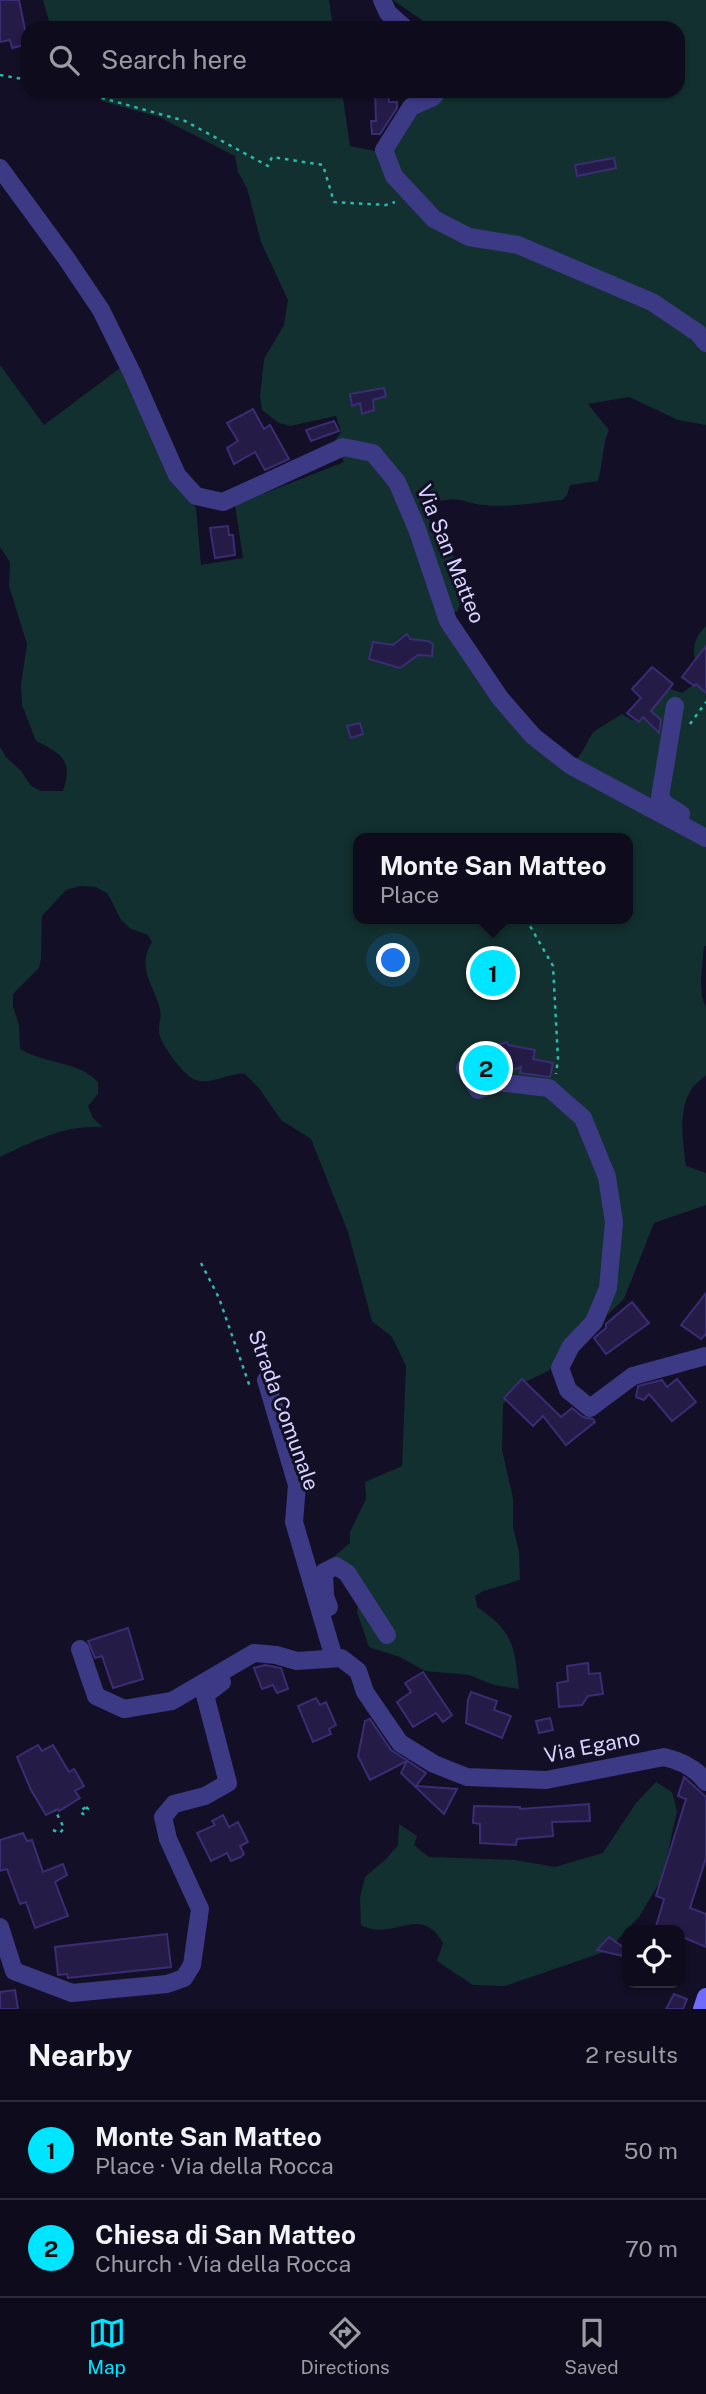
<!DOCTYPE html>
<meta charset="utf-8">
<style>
:root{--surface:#0e0b1c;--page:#1c1929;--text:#f1f3f6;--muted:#9b9ba3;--line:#2e2b3b;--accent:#00e5ff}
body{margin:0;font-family:"Public Sans",sans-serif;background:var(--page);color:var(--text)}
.controls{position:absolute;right:21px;bottom:21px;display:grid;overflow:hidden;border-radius:14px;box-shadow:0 2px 5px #0004}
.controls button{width:63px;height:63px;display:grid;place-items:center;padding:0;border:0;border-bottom:2px solid var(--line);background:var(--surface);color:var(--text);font:35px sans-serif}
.you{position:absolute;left:394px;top:961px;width:24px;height:24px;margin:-18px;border:5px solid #fff;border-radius:50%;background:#1a73e8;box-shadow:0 0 0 10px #1a73e833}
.badge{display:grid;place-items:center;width:46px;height:46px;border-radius:50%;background:var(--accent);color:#111;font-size:23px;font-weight:700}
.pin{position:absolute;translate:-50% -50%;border:4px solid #fff;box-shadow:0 2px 7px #0006}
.popup{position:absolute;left:353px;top:833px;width:280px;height:91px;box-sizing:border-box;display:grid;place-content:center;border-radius:14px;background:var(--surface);filter:drop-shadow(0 2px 5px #0005);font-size:23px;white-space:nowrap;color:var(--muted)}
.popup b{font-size:26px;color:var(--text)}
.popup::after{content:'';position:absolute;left:50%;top:100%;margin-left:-14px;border:14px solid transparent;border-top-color:var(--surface)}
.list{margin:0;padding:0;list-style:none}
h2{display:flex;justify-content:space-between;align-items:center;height:91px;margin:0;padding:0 28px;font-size:30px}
h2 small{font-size:23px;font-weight:400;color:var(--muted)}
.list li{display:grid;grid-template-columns:46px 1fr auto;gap:21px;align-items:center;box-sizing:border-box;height:98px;padding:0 28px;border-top:2px solid var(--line)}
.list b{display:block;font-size:26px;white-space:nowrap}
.list p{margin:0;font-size:23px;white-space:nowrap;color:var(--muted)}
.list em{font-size:23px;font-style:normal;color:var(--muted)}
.icon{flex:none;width:38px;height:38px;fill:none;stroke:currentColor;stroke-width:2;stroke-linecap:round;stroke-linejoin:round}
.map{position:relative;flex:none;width:706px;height:2009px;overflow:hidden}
.search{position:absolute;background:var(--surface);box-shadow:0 2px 5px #0004;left:21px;right:21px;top:21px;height:77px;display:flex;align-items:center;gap:18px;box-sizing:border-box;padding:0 24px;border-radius:21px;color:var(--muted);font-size:26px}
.sheet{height:287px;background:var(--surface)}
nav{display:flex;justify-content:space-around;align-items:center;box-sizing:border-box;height:98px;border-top:2px solid var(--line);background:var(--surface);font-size:19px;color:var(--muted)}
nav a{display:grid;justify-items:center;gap:4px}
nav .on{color:var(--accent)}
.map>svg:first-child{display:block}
.green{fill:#12302f;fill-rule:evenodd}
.building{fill:#241b47;stroke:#3b2d73;stroke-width:2}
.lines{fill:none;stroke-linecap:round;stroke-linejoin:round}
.path{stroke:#2fb8b0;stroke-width:2.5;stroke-dasharray:3.5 5;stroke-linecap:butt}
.street{stroke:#3d3a85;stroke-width:18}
.secondary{stroke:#6f6bff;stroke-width:18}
.labels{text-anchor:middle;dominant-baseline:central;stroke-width:6;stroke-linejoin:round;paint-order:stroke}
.street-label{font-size:21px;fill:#d9d4ff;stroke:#130f26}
</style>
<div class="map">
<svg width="706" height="2009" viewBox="0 0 706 2009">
<rect width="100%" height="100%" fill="#130f26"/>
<g class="green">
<polygon points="43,0 329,0 333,28 51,28"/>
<path d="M 393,0 L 706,0 L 706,425 L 678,420 L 629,397 L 588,404 L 609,430 C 602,445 603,464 598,481 L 570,485 L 567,495 L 562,500 C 540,502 506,508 484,505 C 463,503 460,495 436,502 L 429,520 C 434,527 442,534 447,542 C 457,559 467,594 457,612 L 445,612 L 520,719 L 575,761 L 582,752 L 593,732 L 622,714 L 632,720 L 643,719 L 660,690 L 671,689 L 682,693 L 700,680 C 695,658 687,645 706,626 L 706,946 L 704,946 L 701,979 L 702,996 L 706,1008 L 706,1075 C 701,1080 693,1085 690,1092 C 678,1111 683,1144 686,1166 L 706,1173 L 706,1205 L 654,1223 L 624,1299 L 548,1371 L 525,1382 L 503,1404 L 502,1450 L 513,1498 L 513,1527 L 519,1552 L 520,1580 L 483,1591 L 475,1596 L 477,1607 C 515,1633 514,1646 519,1689 L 494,1685 L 469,1675 L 425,1671 L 400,1657 L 369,1647 L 357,1612 L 360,1589 L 331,1559 L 350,1543 L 350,1532 L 366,1499 L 365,1482 L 402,1466 L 406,1366 L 392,1337 L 372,1321 L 348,1232 L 311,1139 L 281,1120 L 259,1088 L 245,1074 C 227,1072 211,1087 193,1079 C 183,1074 163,1047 160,1036 C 157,1028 162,1018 160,1009 C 154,985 136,968 152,942 L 148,935 L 131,929 L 121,920 L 108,894 L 96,887 L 80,886 L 66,890 L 42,916 L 41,959 L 39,968 L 13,994 L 13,1006 L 19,1025 L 20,1049 C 44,1064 79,1061 98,1082 L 98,1094 L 88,1106 L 93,1118 L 103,1127 C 63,1125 35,1141 0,1157 L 0,747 L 6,757 L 21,771 L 31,786 L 41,791 L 63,791 C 73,761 63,754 36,741 L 22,705 L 21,684 L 27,644 L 9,586 L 10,562 L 0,547 L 0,365 L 44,425 L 132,359 L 167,460 L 196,508 L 201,565 L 243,558 L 235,505 L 344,462 L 334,442 L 341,432 L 336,416 L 290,426 L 279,423 L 262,410 L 260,397 L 264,359 L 284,325 L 288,300 L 261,242 L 247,188 L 238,172 L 235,156 L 159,117 L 101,101 L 99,91 L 342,91 L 350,146 L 375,151 L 390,165 L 400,125 L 443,99 L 448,91 L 678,91 L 678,28 L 433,28 ZM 358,838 L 628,838 L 628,919 L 358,919 Z"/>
<path d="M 656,1782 L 672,1792 L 677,1811 L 664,1870 L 661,1880 L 639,1917 L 607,1951 L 505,1986 L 473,1985 L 437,1961 L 443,1943 C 420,1902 393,1943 361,1925 L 360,1897 L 365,1877 L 386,1859 L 398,1845 L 399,1824 L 417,1836 L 414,1845 L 429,1857 L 515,1860 L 555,1867 L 603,1853 L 636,1803 Z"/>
</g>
<g class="building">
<polygon points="0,0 19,0 28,44 12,48 10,40 0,42"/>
<polygon points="375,91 388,91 389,102 397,102 397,108 380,134 372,134 371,121 376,121"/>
<polygon points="614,158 616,168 577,176 575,165"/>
<polygon points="384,388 386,396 373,400 374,410 362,414 360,403 352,406 350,394"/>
<polygon points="253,409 264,429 270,425 289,459 265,470 255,452 234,464 227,448 238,441 227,423"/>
<polygon points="334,421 339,431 311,441 306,430"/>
<polygon points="228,526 229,535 233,535 235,555 215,558 210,528"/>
<polygon points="407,634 410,639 428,641 433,644 432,656 418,655 400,668 369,659 373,642 393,645"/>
<polygon points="706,646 706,693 696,684 694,686 682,677"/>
<polygon points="652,667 673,684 651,711 661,720 659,733 643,717 639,722 627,713 641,698 632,689"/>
<polygon points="360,723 363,734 351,738 347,726"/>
<polygon points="507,1042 508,1045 535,1050 533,1059 553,1063 550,1077 520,1073 521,1067 507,1072 493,1071 483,1076 475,1063 500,1055 497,1045"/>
<polygon points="706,1293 706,1334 701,1339 681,1325"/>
<polygon points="632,1302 649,1323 606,1354 594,1338 606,1328 606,1324"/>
<polygon points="522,1379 561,1417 572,1408 583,1417 593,1419 595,1422 566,1445 543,1416 533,1426 504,1398"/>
<polygon points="677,1379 696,1402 672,1421 649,1394 644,1400 636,1397 638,1386 662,1380 667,1387"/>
<polygon points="128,1628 143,1679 113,1688 102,1656 95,1658 88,1641"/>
<polygon points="588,1663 589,1674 600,1673 603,1694 588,1696 582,1705 559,1707 557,1683 568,1681 567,1666"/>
<polygon points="265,1665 281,1668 288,1689 277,1693 273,1685 262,1689 254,1668"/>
<polygon points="423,1672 452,1715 443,1722 436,1713 413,1727 397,1702 411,1692 405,1683"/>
<polygon points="471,1692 497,1701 494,1710 511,1716 502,1738 466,1723 468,1700"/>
<polygon points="316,1698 320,1705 326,1702 336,1725 329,1729 331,1734 313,1742 298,1706"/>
<polygon points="550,1718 553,1730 539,1733 536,1721"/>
<polygon points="370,1719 391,1750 426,1773 416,1786 457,1789 444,1814 401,1773 407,1761 370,1780 358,1756 365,1721"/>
<polygon points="38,1745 42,1751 53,1745 69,1772 74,1769 84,1786 75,1791 80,1798 59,1811 58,1809 46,1815 31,1790 17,1757"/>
<polygon points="684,1777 706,1797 706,1858 690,1908 706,1914 706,1947 680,1936 680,1930 655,1930 664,1899 656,1896 686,1799 678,1796"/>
<polygon points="589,1804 590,1821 552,1822 553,1836 517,1839 516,1845 480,1843 480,1824 473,1823 474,1806 520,1807 520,1809"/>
<polygon points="223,1815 229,1827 238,1822 248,1842 240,1846 244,1854 241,1857 231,1861 227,1853 211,1861 197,1833 215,1825 212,1821"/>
<polygon points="23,1833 27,1841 32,1840 43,1872 63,1864 67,1875 55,1882 68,1916 35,1928 26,1902 20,1904 7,1869 0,1871 0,1840"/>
<polygon points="167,1934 171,1967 68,1978 67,1974 58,1975 55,1947"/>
<polygon points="609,1937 627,1950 627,1957 597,1950"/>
<polygon points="15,1990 18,2009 0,2009 0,1992"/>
<polygon points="674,1994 687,1999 683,2009 666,2009"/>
</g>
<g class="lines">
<g class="path">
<polyline points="0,75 28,80"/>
<polyline points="77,91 185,121 268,166 272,157 323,165 334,202 386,205 395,202"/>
<polyline points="690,724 706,702"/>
<polyline points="526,919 553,966 558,1059 556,1074"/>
<polyline points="201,1263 219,1298 250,1387"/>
<polygon points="86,1807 88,1809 83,1814 80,1811"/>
<polyline points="53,1830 60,1833 64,1828 55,1810"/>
</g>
<g class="street">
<polyline points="382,0 388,13 405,28"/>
<polyline points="438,91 433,97 411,107 384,150 394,176 434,219 469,237 518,245 652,302 698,333 706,343"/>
<polyline points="0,168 66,258 101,310 132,373 177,475 196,496 223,502 343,447 373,453 397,482 417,529 448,621 500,698 533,736 570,765 706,838"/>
<polyline points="675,706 660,797 665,804 681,814"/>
<polyline points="465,1068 478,1090 497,1082 549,1088 583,1118 607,1177 614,1222 608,1288 594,1322 571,1346 560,1368 568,1390 590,1408 633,1376 706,1356"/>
<polyline points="266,1380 297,1485 294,1522 334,1658"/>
<polyline points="329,1607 325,1596 324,1572 336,1566 347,1573 387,1635"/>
<path d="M 80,1649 L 96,1696 L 124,1709 L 172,1701 L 254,1653 L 276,1655 L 297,1661 L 341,1658 L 358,1671 L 365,1692 L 400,1743 L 434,1764 L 467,1777 L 546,1780 L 664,1757 C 681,1761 696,1768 706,1782"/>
<polyline points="0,1927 14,1971 72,1993 167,1984 184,1978 192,1965 200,1909 168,1839 163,1817 174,1804 205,1796 228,1783 205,1695 222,1682"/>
</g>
<polyline class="secondary" points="702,2009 706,1997"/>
</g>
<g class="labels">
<g class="street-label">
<text transform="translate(451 554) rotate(68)">Via San Matteo</text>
<text transform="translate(284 1410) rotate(70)">Strada Comunale</text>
<text transform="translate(592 1746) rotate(-11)">Via Egano</text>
</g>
</g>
</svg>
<div class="controls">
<button><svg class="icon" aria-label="locate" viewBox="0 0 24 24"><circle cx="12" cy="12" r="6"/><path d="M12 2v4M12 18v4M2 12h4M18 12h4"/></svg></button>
</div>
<div class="you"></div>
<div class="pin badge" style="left:493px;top:973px">1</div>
<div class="popup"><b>Monte San Matteo</b>Place</div>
<div class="pin badge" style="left:486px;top:1068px">2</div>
<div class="search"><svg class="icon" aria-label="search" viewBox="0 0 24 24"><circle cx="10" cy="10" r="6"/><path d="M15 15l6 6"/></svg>Search here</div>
</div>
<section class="sheet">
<h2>Nearby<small>2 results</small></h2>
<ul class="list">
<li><span class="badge">1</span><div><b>Monte San Matteo</b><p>Place · Via della Rocca</p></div><em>50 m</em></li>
<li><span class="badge">2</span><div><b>Chiesa di San Matteo</b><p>Church · Via della Rocca</p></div><em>70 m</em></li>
</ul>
</section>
<nav>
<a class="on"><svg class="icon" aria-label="map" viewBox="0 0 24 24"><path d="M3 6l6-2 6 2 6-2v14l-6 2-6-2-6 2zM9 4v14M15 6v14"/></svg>Map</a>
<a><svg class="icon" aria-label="directions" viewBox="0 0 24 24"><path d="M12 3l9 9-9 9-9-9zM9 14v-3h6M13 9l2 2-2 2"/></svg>Directions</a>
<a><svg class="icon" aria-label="saved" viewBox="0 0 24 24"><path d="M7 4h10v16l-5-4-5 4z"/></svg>Saved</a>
</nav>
